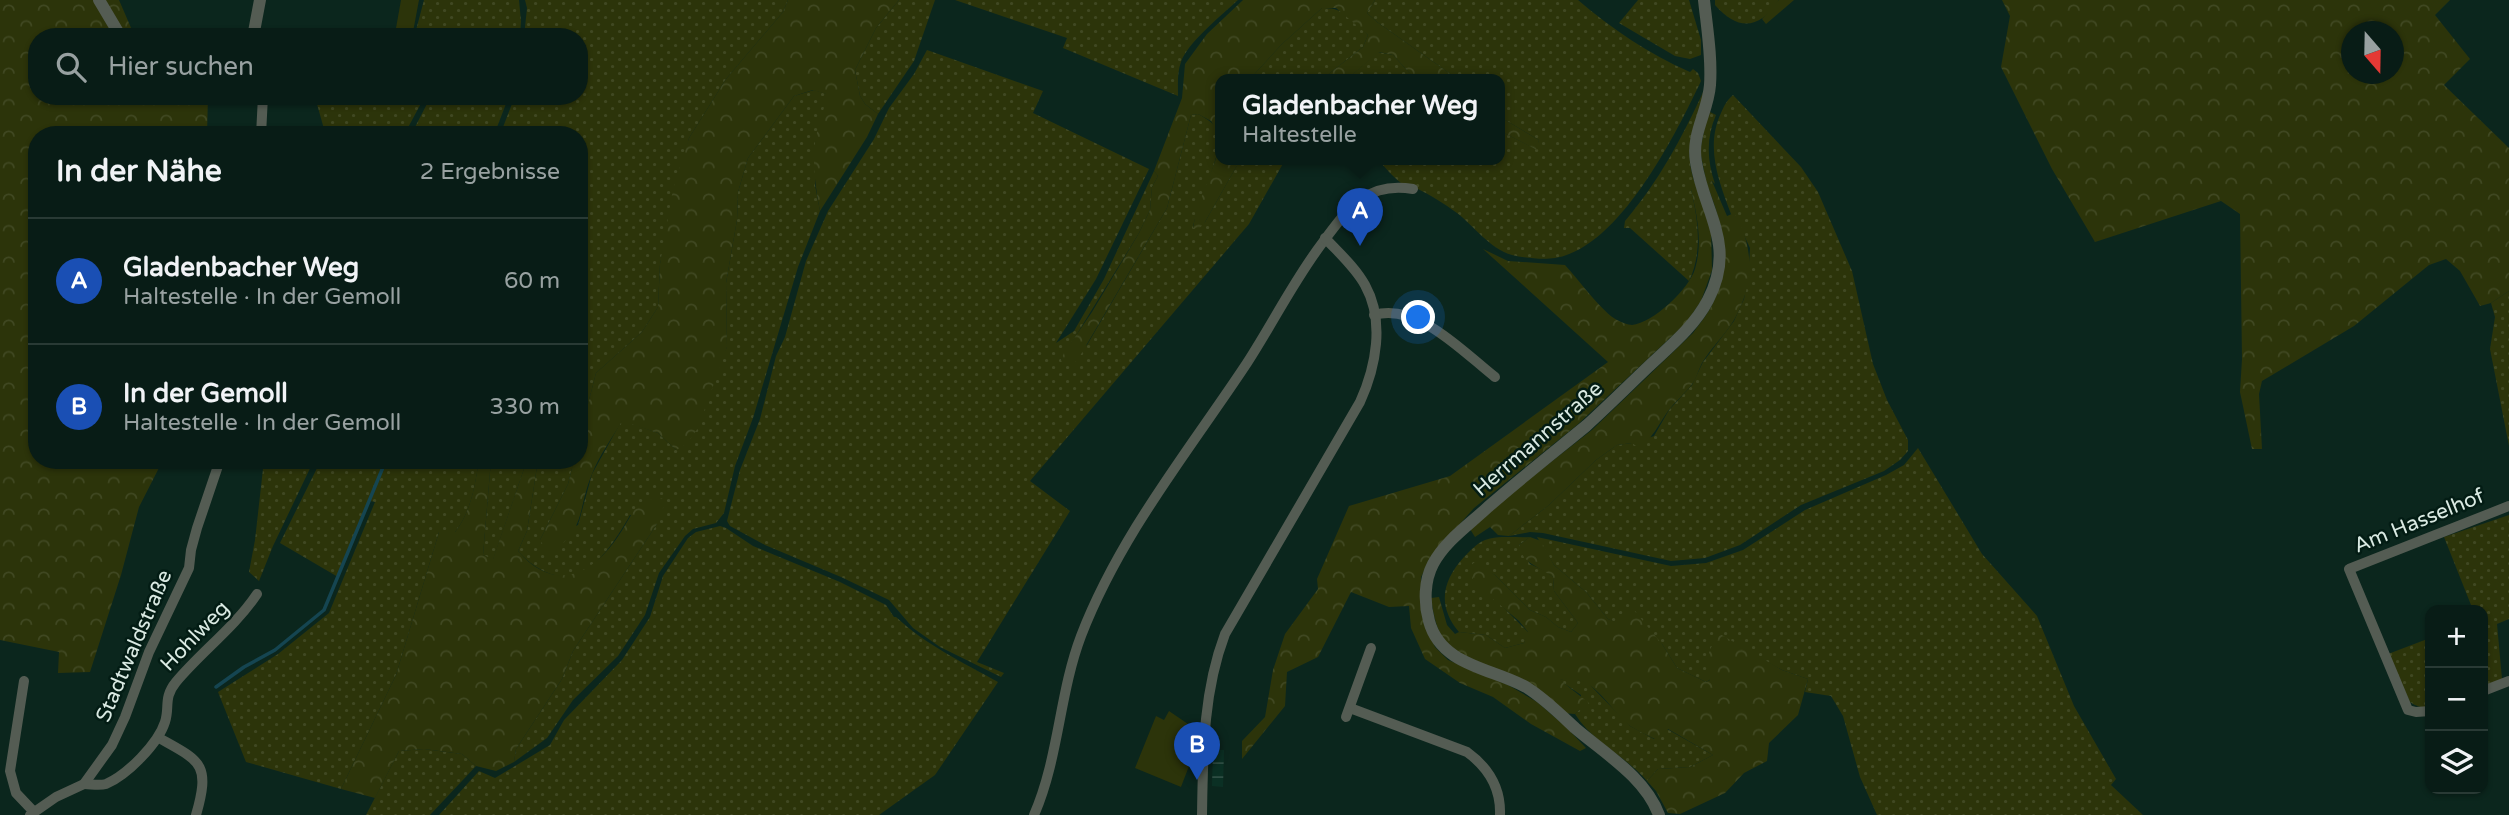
<!DOCTYPE html>
<html lang="de">
<meta charset="utf-8">
<style>
:root{--surface:#081c16;--page:#162923;--text:#f1f3f6;--muted:#98a1a1;--line:#293a35;--accent:#8c9099}
body{margin:0;font-family:"Varela Round",sans-serif;background:var(--page);color:var(--text)}
.controls{position:absolute;right:21px;bottom:21px;display:grid;overflow:hidden;border-radius:14px;box-shadow:0 2px 5px #0004}
.controls button{width:63px;height:63px;display:grid;place-items:center;padding:0;border:0;border-bottom:2px solid var(--line);background:var(--surface);color:var(--text);font:35px sans-serif}
.compass{position:absolute;left:2341px;top:21px;width:63px;height:63px;border-radius:50%;background:var(--surface);box-shadow:0 2px 5px #0004;rotate:160deg}
.you{position:absolute;left:1419px;top:318px;width:24px;height:24px;margin:-18px;border:5px solid #fff;border-radius:50%;background:#1a73e8;box-shadow:0 0 0 10px #1a73e833}
.badge{display:grid;place-items:center;width:46px;height:46px;border-radius:50%;background:var(--accent);color:#fff;font-size:23px;font-weight:700}
.pin{position:absolute;translate:-50% -58px;filter:drop-shadow(0 2px 4px #0008)}
.pin::after{content:'';position:absolute;top:37px;width:24px;height:21px;background:inherit;clip-path:polygon(0 0,100% 0,50% 100%)}
.popup{position:absolute;left:1215px;top:74px;width:290px;height:91px;box-sizing:border-box;display:grid;place-content:center;border-radius:14px;background:var(--surface);filter:drop-shadow(0 2px 5px #0005);font-size:23px;white-space:nowrap;color:var(--muted)}
.popup b{font-size:26px;color:var(--text)}
.popup::after{content:'';position:absolute;left:50%;top:100%;margin-left:-14px;border:14px solid transparent;border-top-color:var(--surface)}
.list{margin:0;padding:0;list-style:none}
h2{display:flex;justify-content:space-between;align-items:center;height:91px;margin:0;padding:0 28px;font-size:30px}
h2 small{font-size:23px;font-weight:400;color:var(--muted)}
.list li{display:grid;grid-template-columns:46px 1fr auto;gap:21px;align-items:center;box-sizing:border-box;height:126px;padding:0 28px;border-top:2px solid var(--line)}
.list b{display:block;font-size:26px;white-space:nowrap}
.list p{margin:0;font-size:23px;white-space:nowrap;color:var(--muted)}
.list em{font-size:23px;font-style:normal;color:var(--muted)}
.icon{flex:none;width:38px;height:38px;fill:none;stroke:currentColor;stroke-width:2;stroke-linecap:round;stroke-linejoin:round}
.map{position:relative;flex:none;width:2509px;height:815px;overflow:hidden}
.search{position:absolute;background:var(--surface);box-shadow:0 2px 5px #0004;left:28px;top:28px;width:560px;height:77px;display:flex;align-items:center;gap:18px;box-sizing:border-box;padding:0 24px;border-radius:28px;color:var(--muted);font-size:26px}
.panel{position:absolute;background:var(--surface);box-shadow:0 2px 5px #0004;left:28px;top:126px;width:560px;height:343px;border-radius:28px}
.map>svg:first-child{display:block}
.industrial{fill:url(#industrial-grid)}
.grass{fill:url(#grass-dots)}
.forest{fill:url(#forest-crowns);fill-rule:evenodd}
.park{fill:#2c340a}
.lines{fill:none;stroke-linecap:round;stroke-linejoin:round}
.stream{stroke:#154551;stroke-width:3.5}
.minor{stroke:#545c53;stroke-width:10}
.tertiary{stroke:#545c53;stroke-width:12}
.labels{text-anchor:middle;dominant-baseline:central;stroke-width:5;stroke-linejoin:round;paint-order:stroke}
.street-label{font-size:21px;fill:#daeae3;stroke:#031c14}
</style>
<div class="map">
<svg width="2509" height="815" viewBox="0 0 2509 815">
<defs>
<pattern id="industrial-grid" width="8" height="8" patternUnits="userSpaceOnUse" patternTransform="scale(1.75)"><rect width="8" height="8" fill="#0b3024"/><path d="M0 4h8M4 0v8" fill="none" stroke="#2e4e44"/></pattern>
<pattern id="grass-dots" width="8" height="8" patternUnits="userSpaceOnUse" patternTransform="scale(1.75)"><rect width="8" height="8" fill="#2c340a"/><path d="M2 2h.1M6 6h.1" fill="none" stroke="#404822" stroke-width="1.8" stroke-linecap="round"/></pattern>
<pattern id="forest-crowns" width="20" height="18" patternUnits="userSpaceOnUse" patternTransform="scale(1.75)"><rect width="20" height="18" fill="#2c340a"/><path d="M2 6a3 3 0 1 1 6 0M12 15a3 3 0 1 1 6 0" fill="none" stroke="#404822"/></pattern>
</defs>
<rect width="100%" height="100%" fill="#0b261d"/>
<polygon class="industrial" points="1213,750 1224,750 1223,787 1212,786"/>
<g class="grass">
<polygon points="424,0 519,0 521,21 520,37 377,37 387,30 415,34"/>
<polygon points="525,0 788,0 783,12 726,79 689,138 660,264 658,307 642,332 596,373 579,439 579,135 500,135 515,96 579,96 579,37 524,37 527,8"/>
<polygon points="899,0 935,0 914,61 878,114 865,104 860,96 855,70 876,28"/>
<path d="M 955,0 L 1238,0 C 1223,14 1187,43 1181,62 C 1177,73 1178,85 1178,96 L 1063,48 L 1067,38 Z"/>
<path d="M 1375,0 L 1578,0 C 1612,29 1649,54 1690,72 L 1693,69 L 1698,73 L 1701,81 C 1676,134 1619,248 1555,258 C 1543,260 1524,258 1512,255 C 1490,249 1474,226 1457,213 C 1445,204 1430,195 1416,188 C 1411,185 1405,185 1401,183 C 1393,177 1385,167 1378,160 L 1500,160 L 1500,131 L 1536,149 L 1539,140 L 1500,117 L 1500,80 L 1492,80 L 1490,76 L 1478,74 L 1472,80 L 1459,80 L 1377,22 L 1367,13 Z"/>
<polygon points="1638,0 1689,0 1701,40 1701,55 1690,59 1675,56 1619,23"/>
<path d="M 1715,0 L 1779,0 C 1759,29 1739,32 1715,5 Z"/>
<path d="M 1322,8 C 1344,7 1353,20 1368,35 L 1363,47 L 1321,80 L 1249,80 L 1282,44 Z"/>
<path d="M 927,50 L 1043,91 L 1033,113 L 1149,169 L 1096,279 L 1056,343 L 1074,331 L 1104,279 L 1154,171 L 1158,176 L 1152,187 L 1150,210 L 1139,233 L 1061,360 L 1087,345 L 1167,208 L 1191,115 L 1198,114 C 1207,119 1214,123 1219,132 C 1225,146 1197,206 1193,227 L 1205,222 L 1240,160 L 1285,160 L 1249,224 L 1030,481 L 1070,511 L 977,662 L 1004,673 L 1001,677 L 940,647 L 913,628 L 889,600 L 841,577 L 765,545 L 730,526 L 727,521 L 740,470 L 760,419 L 776,356 L 785,337 L 806,261 L 828,211 L 874,139 L 889,108 L 914,74 Z"/>
<polygon points="1378,52 1393,55 1416,80 1346,80"/>
<path d="M 814,90 L 827,94 L 825,111 L 815,144 L 815,185 L 820,211 L 798,267 L 753,418 L 735,466 L 724,513 L 716,523 L 693,529 L 685,536 L 659,573 L 645,615 L 618,656 L 573,700 L 547,738 L 514,762 L 516,749 L 562,679 L 573,651 L 657,524 L 630,515 C 621,532 599,566 581,573 C 557,583 533,568 518,551 L 527,531 L 538,460 L 574,460 L 568,484 L 540,540 L 578,525 L 592,474 L 622,420 L 658,433 L 676,450 L 727,347 L 726,283 L 737,220 L 738,192 L 748,158 L 794,96 Z"/>
<path d="M 1704,90 L 1705,91 C 1694,125 1682,151 1696,186 L 1691,189 C 1698,220 1703,252 1689,281 L 1630,228 L 1624,228 L 1625,221 C 1659,181 1682,138 1704,90 Z"/>
<path d="M 1733,95 L 1801,167 L 1818,192 L 1852,271 L 1873,364 L 1887,400 L 1908,440 L 1908,451 L 1900,460 L 1884,471 L 1801,505 L 1740,545 L 1705,558 L 1671,561 L 1543,533 L 1530,532 L 1509,536 L 1549,505 L 1596,460 L 1617,445 L 1632,443 L 1654,436 L 1669,410 L 1692,385 L 1703,362 L 1734,321 L 1744,299 L 1748,277 L 1750,248 L 1734,214 L 1731,214 C 1719,182 1705,147 1721,113 C 1724,106 1727,100 1733,95 Z"/>
<polygon points="317,96 425,96 404,135 321,135 324,129 315,97"/>
<polygon points="431,96 509,96 494,135 411,135"/>
<path d="M 1708,111 L 1716,115 C 1706,138 1707,160 1715,184 L 1712,181 L 1707,185 L 1700,151 Z"/>
<polygon points="2509,291 2509,446 2490,349 2495,317 2491,303"/>
<polygon points="1918,448 1982,554 2037,616 2074,706 2116,779 2111,785 2143,815 1877,815 1860,777 1843,716 1831,696 1805,692 1808,679 1782,670 1753,654 1706,682 1677,668 1662,644 1608,619 1586,592 1554,565 1537,537 1671,566 1706,563 1743,550 1805,510 1886,475 1904,465"/>
<polygon points="264,460 314,460 273,546 259,581 249,572 255,540"/>
<path d="M 321,460 L 479,460 C 475,486 471,512 455,532 L 439,532 L 396,675 L 341,789 L 246,762 L 218,692 L 278,654 L 329,613 L 375,502 L 370,501 L 338,577 L 280,543 Z"/>
<polygon points="491,460 527,460 493,560 483,555"/>
<polygon points="2509,515 2509,619 2497,624 2502,679 2483,687 2483,610 2473,610 2444,537"/>
<path d="M 720,526 L 726,528 L 753,546 L 840,582 L 886,605 L 894,617 L 896,617 C 926,645 962,662 998,682 L 935,775 L 879,815 L 439,815 L 479,771 L 495,778 L 550,745 L 564,720 L 622,660 L 650,617 L 663,576 L 688,538 L 696,532 Z"/>
<path d="M 1530,537 L 1519,545 L 1530,564 L 1545,571 L 1553,577 L 1554,591 L 1578,623 L 1571,632 L 1558,627 L 1546,617 L 1530,610 L 1495,575 L 1483,569 L 1502,606 L 1529,633 L 1524,643 L 1505,648 L 1486,635 L 1459,632 C 1437,606 1442,581 1464,557 C 1471,550 1476,544 1485,540 C 1498,535 1517,538 1530,537 Z"/>
<path d="M 2430,638 L 2430,707 C 2423,709 2416,706 2410,702 L 2388,654 Z"/>
<path d="M 1572,677 L 1588,683 L 1630,726 L 1654,739 L 1667,729 L 1713,755 L 1690,767 L 1658,769 L 1647,781 C 1626,756 1593,743 1575,714 L 1579,710 L 1581,695 L 1559,680 Z"/>
<polygon points="424,749 462,754 476,766 430,815 366,815 399,751"/>
</g>
<g class="forest">
<polygon points="0,0 119,0 135,37 37,37 37,96 208,96 207,135 37,135 37,460 163,460 139,507 121,575 90,672 58,673 59,652 0,640"/>
<path d="M 788,0 L 899,0 L 876,28 L 855,70 L 860,96 L 865,104 L 878,114 L 867,137 L 820,211 C 816,190 812,165 815,143 C 817,126 825,112 826,94 L 813,90 L 794,96 L 748,158 L 738,192 L 737,220 L 726,283 L 727,347 L 698,428 L 687,444 L 676,450 L 658,433 L 622,421 C 612,438 599,456 592,474 C 576,513 588,526 549,555 L 540,540 L 568,484 L 574,460 L 579,460 L 579,439 L 596,373 L 642,332 L 658,307 L 660,264 L 673,189 L 689,138 L 726,79 L 783,12 Z"/>
<polygon points="1243,0 1375,0 1367,13 1377,22 1459,80 1416,80 1393,55 1379,52 1346,80 1321,80 1363,47 1368,35 1336,8 1322,8 1282,44 1249,80 1220,80 1220,137 1211,121 1198,114 1191,115 1167,208 1077,361 1068,366 1063,365 1061,360 1064,353 1092,312 1139,233 1150,210 1152,187 1158,176 1154,171 1182,98 1185,64 1207,34"/>
<polygon points="1779,0 1794,0 1766,24 1762,19"/>
<path d="M 2002,0 L 2450,0 L 2435,15 L 2470,59 L 2444,85 L 2509,148 L 2509,291 L 2491,303 L 2480,306 L 2460,271 L 2446,259 L 2429,265 L 2354,326 L 2262,381 L 2259,394 L 2262,449 L 2252,449 L 2240,392 L 2242,359 L 2240,214 L 2221,201 L 2095,242 L 2052,169 L 2001,67 L 2010,16 ZM 2352,32 L 2394,32 L 2394,74 L 2352,74 Z"/>
<polygon points="1500,117 1539,140 1537,150 1500,131"/>
<polygon points="1220,148 1220,160 1240,160 1205,222 1199,229 1193,228 1196,212"/>
<path d="M 1712,181 L 1727,216 L 1734,213 C 1755,247 1754,285 1734,320 C 1725,335 1711,348 1702,363 C 1698,371 1696,380 1690,387 C 1683,395 1675,402 1668,411 C 1657,427 1655,435 1639,448 L 1632,443 L 1617,445 L 1596,460 L 1549,505 L 1509,536 L 1498,535 L 1490,527 L 1475,537 L 1470,529 L 1505,498 L 1592,430 L 1693,333 C 1701,322 1711,310 1716,296 C 1732,261 1721,219 1707,185 Z"/>
<path d="M 1693,185 L 1698,186 L 1711,230 L 1712,270 L 1701,301 L 1686,323 L 1577,425 L 1474,508 L 1432,555 L 1421,577 L 1421,610 L 1424,624 L 1435,647 L 1448,660 L 1508,685 L 1537,702 L 1566,727 L 1586,748 L 1580,751 L 1531,724 L 1493,697 L 1460,683 L 1425,659 L 1411,628 L 1409,606 L 1389,607 L 1351,592 L 1318,657 L 1287,672 L 1285,706 L 1242,759 L 1242,741 L 1265,717 L 1273,670 L 1285,634 L 1318,589 L 1317,579 L 1349,506 L 1450,476 L 1608,362 L 1483,249 L 1508,261 L 1565,265 C 1577,278 1603,313 1617,320 C 1621,322 1628,325 1632,325 C 1653,323 1689,289 1695,269 C 1703,243 1697,215 1691,189 Z"/>
<path d="M 479,460 L 491,460 L 483,555 L 493,559 L 527,460 L 538,460 L 527,531 L 518,551 C 554,593 592,576 619,535 C 627,524 632,508 645,501 C 651,498 660,499 667,498 L 657,524 L 573,651 L 562,679 L 516,749 L 514,762 L 496,771 L 476,766 L 462,754 L 424,749 L 399,751 L 375,798 L 341,789 L 396,675 L 439,532 L 455,532 C 471,512 475,485 479,460 Z"/>
<path d="M 1530,537 L 1541,541 L 1554,565 L 1586,592 L 1608,619 L 1621,624 L 1633,609 L 1662,644 L 1677,668 L 1706,682 L 1710,680 C 1706,659 1706,652 1720,634 L 1782,670 L 1808,679 L 1798,715 L 1769,743 L 1767,761 L 1744,773 L 1725,793 L 1680,814 L 1668,813 L 1656,791 L 1647,781 L 1658,769 L 1690,767 L 1713,755 L 1668,729 L 1655,739 C 1647,735 1638,731 1630,726 C 1607,708 1594,672 1560,680 L 1589,703 L 1592,713 L 1579,710 L 1575,714 L 1563,713 C 1536,697 1454,659 1441,635 C 1435,623 1433,611 1431,598 L 1439,597 L 1447,625 L 1455,634 L 1459,632 L 1486,635 L 1505,648 L 1524,643 L 1528,632 L 1519,621 L 1481,589 L 1473,579 L 1470,566 L 1475,562 L 1495,575 L 1530,610 L 1546,617 L 1558,627 L 1571,632 L 1578,623 L 1554,591 L 1553,577 C 1539,566 1522,564 1519,545 Z"/>
</g>
<g class="park">
<polygon points="401,0 419,0 413,32 396,28"/>
<polygon points="1169,711 1188,724 1187,744 1199,748 1196,762 1191,761 1181,787 1135,768 1156,716 1164,720"/>
</g>
<g class="lines">
<polyline class="stream" points="216,687 244,667 275,650 324,610 386,460"/>
<g class="minor">
<polyline points="261,135 263,96"/>
<path d="M 1374,315 C 1417,302 1463,352 1495,377"/>
<polyline points="24,681 10,771 16,793 34,812"/>
<polyline points="2483,691 2509,681"/>
<path d="M 1350,708 L 1467,752 C 1489,768 1501,788 1500,815"/>
<polyline points="2430,711 2416,712 2408,710 2349,569 2509,506"/>
<polyline points="1346,717 1371,648"/>
<path d="M 159,738 C 200,761 211,763 196,815"/>
<path d="M 84,784 C 91,784 99,786 106,784 C 127,775 158,744 165,722 C 170,707 163,698 176,682 C 202,651 234,628 257,594"/>
<polyline points="30,815 56,797 84,784 112,745 125,717 149,652 189,568 191,550 197,528 220,460"/>
<path d="M 1034,815 C 1059,758 1059,694 1081,636 C 1120,535 1188,452 1247,363 C 1273,323 1294,280 1323,242 C 1335,226 1346,210 1362,199 C 1377,188 1395,186 1413,189"/>
<path d="M 1202,815 C 1203,753 1203,692 1225,634 L 1360,402 C 1376,367 1385,321 1365,285 C 1355,267 1339,253 1325,238"/>
</g>
<g class="tertiary">
<polyline points="99,0 121,37"/>
<polyline points="253,37 260,0"/>
<path d="M 1659,815 C 1645,777 1604,753 1575,728 C 1560,714 1544,698 1526,687 C 1492,668 1441,666 1429,621 C 1424,603 1424,581 1433,564 C 1445,541 1469,525 1488,507 C 1520,479 1553,453 1586,426 C 1607,407 1627,387 1648,367 C 1669,347 1694,327 1708,300 C 1737,244 1704,214 1696,162 C 1691,134 1708,112 1710,85 C 1712,57 1707,28 1704,0"/>
</g>
</g>
<g class="labels">
<g class="street-label">
<text transform="translate(1538 439) rotate(-41)">Herrmannstraße</text>
<text transform="translate(2419 521) rotate(-22)">Am Hasselhof</text>
<text transform="translate(195 636) rotate(-46)">Hohlweg</text>
<text transform="translate(134 646) rotate(-67)">Stadtwaldstraße</text>
</g>
</g>
</svg>
<div class="controls">
<button>+</button>
<button>−</button>
<button><svg class="icon" aria-label="layers" viewBox="0 0 24 24"><path d="M12 4l9 5-9 5-9-5zM3 14l9 5 9-5"/></svg></button>
</div>
<svg class="compass" viewBox="-18 -18 36 36"><path d="M0-13l5 13h-10z" fill="#e53935"/><path d="M0 13l5-13h-10z" fill="#98a1a1"/></svg>
<div class="you"></div>
<div class="pin badge" style="left:1360px;top:246px;background:#1a4fb4">A</div>
<div class="popup"><b>Gladenbacher Weg</b>Haltestelle</div>
<div class="pin badge" style="left:1197px;top:780px;background:#1a4fb4">B</div>
<div class="search"><svg class="icon" aria-label="search" viewBox="0 0 24 24"><circle cx="10" cy="10" r="6"/><path d="M15 15l6 6"/></svg>Hier suchen</div>
<section class="panel">
<h2>In der Nähe<small>2 Ergebnisse</small></h2>
<ul class="list">
<li><span class="badge" style="background:#1a4fb4">A</span><div><b>Gladenbacher Weg</b><p>Haltestelle · In der Gemoll</p></div><em>60 m</em></li>
<li><span class="badge" style="background:#1a4fb4">B</span><div><b>In der Gemoll</b><p>Haltestelle · In der Gemoll</p></div><em>330 m</em></li>
</ul>
</section>
</div>
